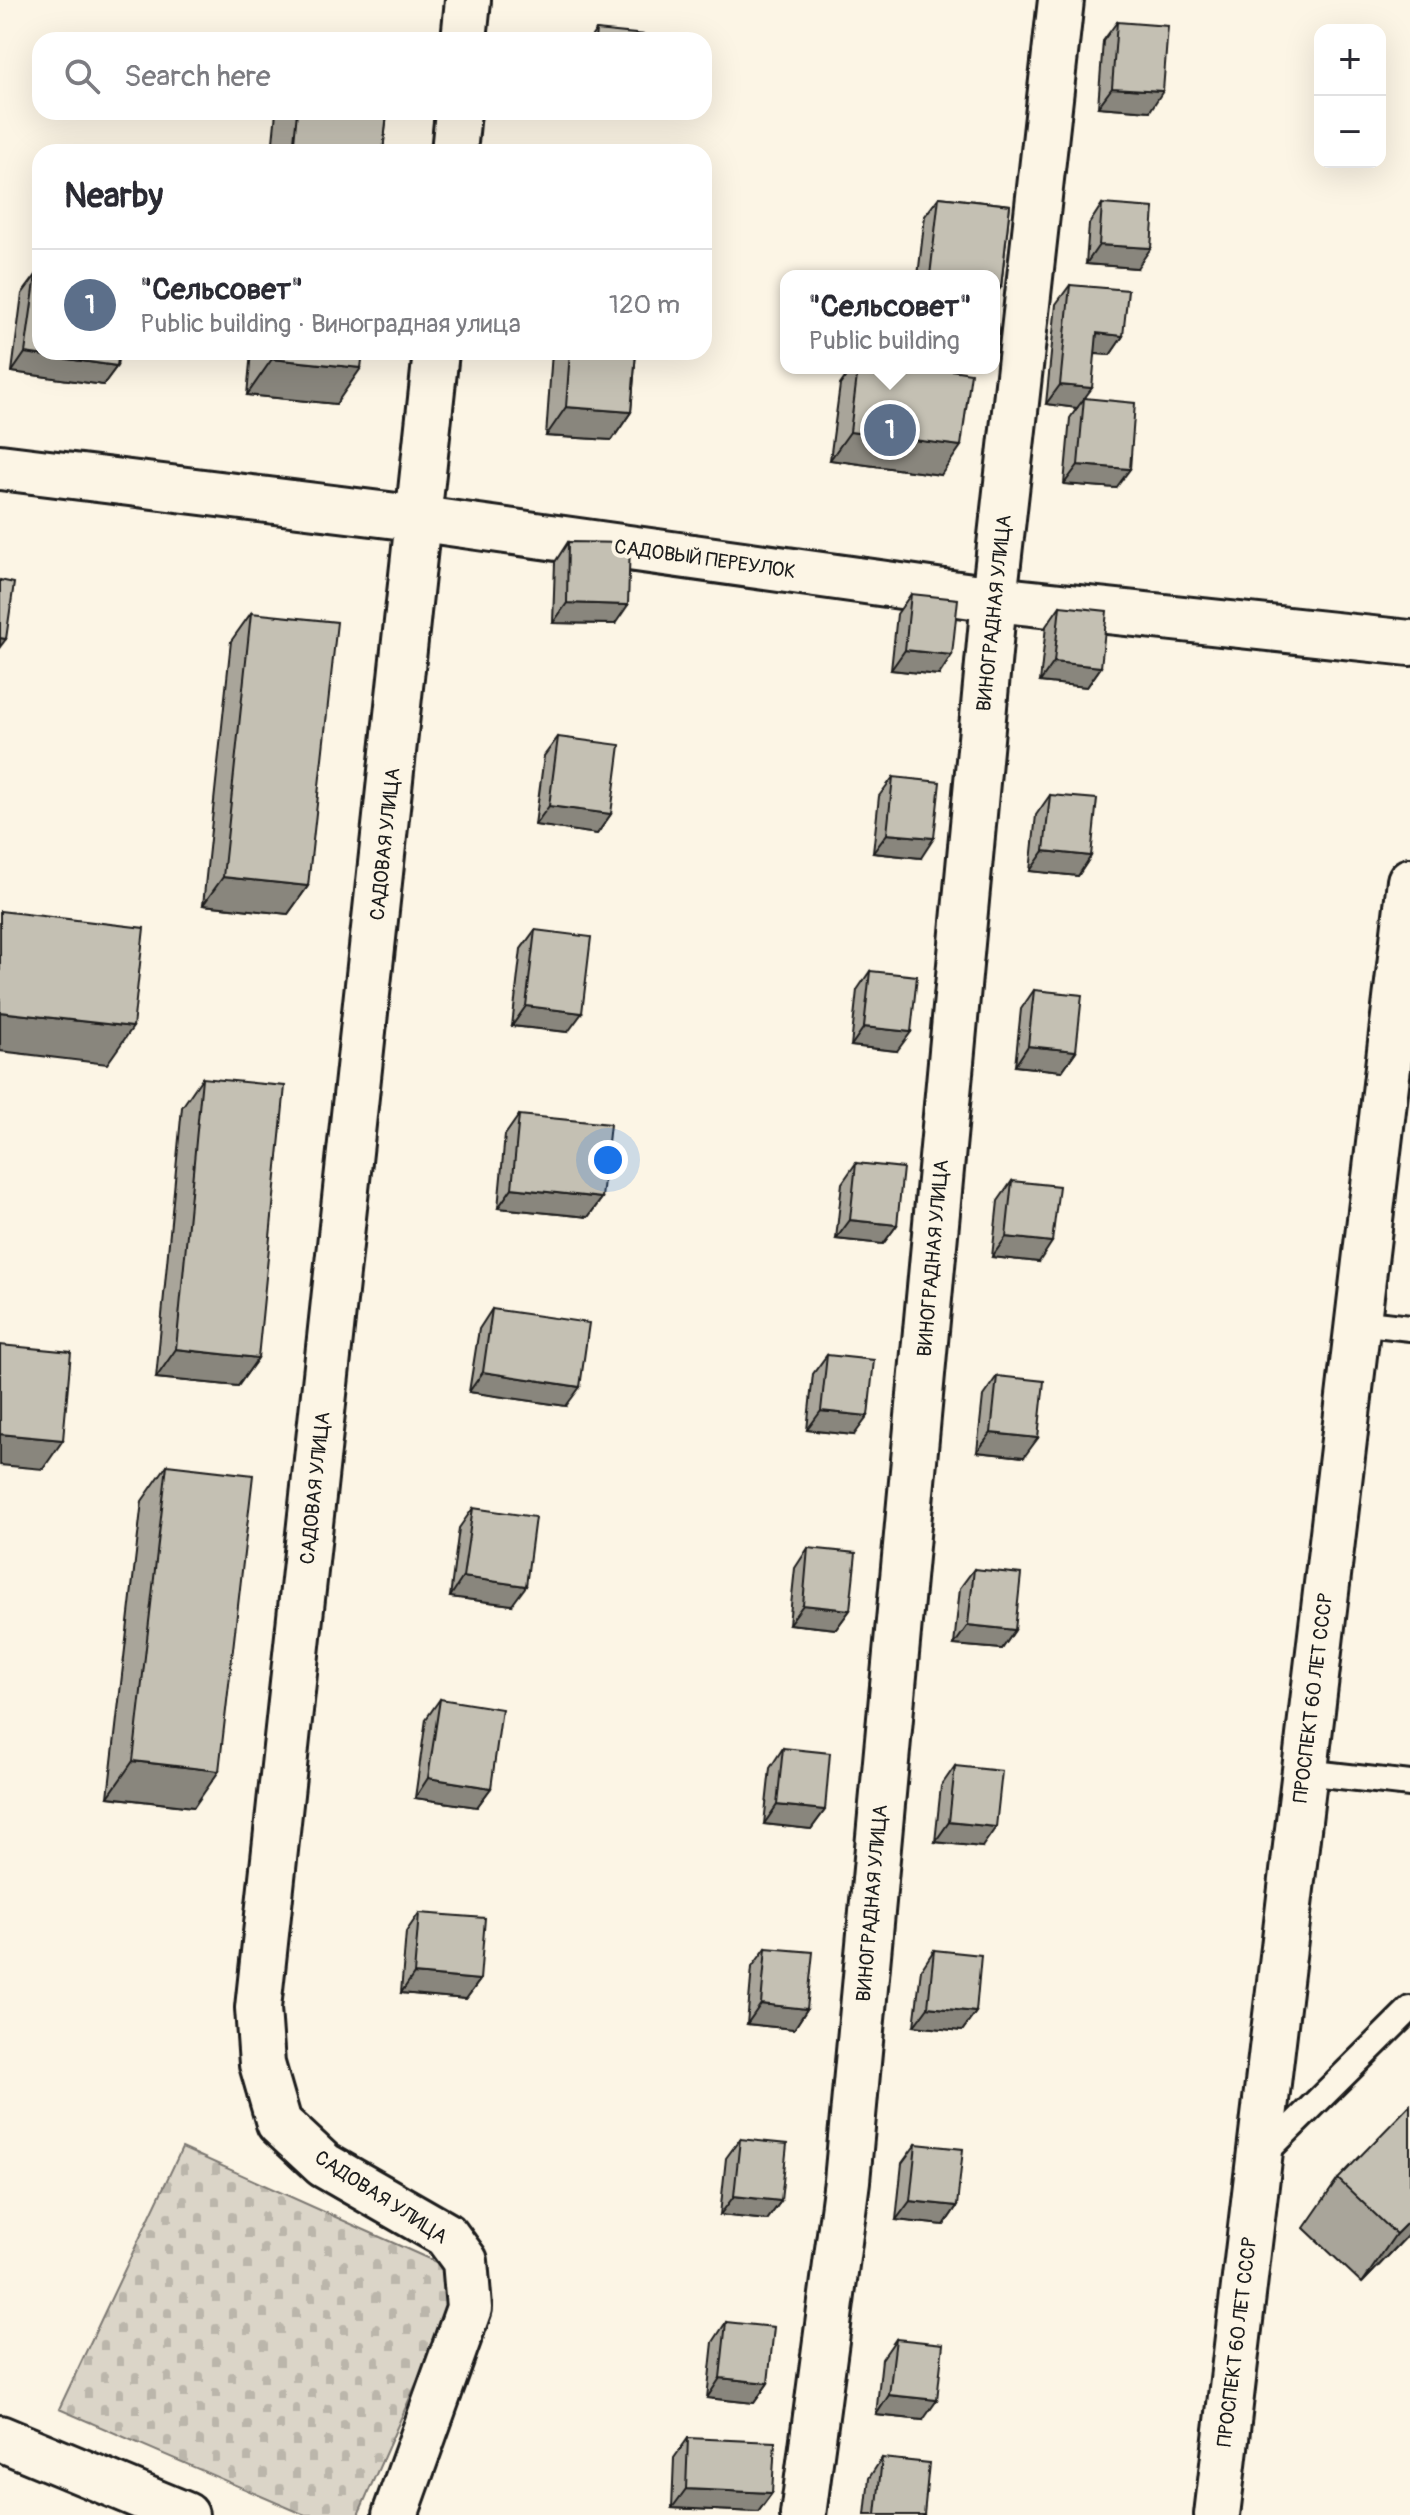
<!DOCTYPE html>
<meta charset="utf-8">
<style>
:root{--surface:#fff;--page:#f7f7f7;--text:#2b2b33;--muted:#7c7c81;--line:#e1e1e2;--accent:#ea580c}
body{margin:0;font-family:Pangolin,sans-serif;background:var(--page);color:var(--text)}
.controls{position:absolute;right:24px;top:24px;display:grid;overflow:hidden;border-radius:16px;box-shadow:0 8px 32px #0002}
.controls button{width:72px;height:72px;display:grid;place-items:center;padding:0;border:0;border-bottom:2px solid var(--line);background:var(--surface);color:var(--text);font:40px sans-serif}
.you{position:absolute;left:608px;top:1160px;width:28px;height:28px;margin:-20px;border:6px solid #fff;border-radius:50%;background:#1a73e8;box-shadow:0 0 0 12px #1a73e833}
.badge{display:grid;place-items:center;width:52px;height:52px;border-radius:50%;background:var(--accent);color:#fff;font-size:26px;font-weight:700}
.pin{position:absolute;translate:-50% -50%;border:4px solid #fff;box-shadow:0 2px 8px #0006}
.popup{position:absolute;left:780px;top:270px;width:220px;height:104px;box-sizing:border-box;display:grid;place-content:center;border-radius:16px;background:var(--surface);filter:drop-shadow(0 2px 6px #0005);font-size:26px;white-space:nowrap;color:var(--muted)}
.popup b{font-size:30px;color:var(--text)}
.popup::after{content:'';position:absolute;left:50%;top:100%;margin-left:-16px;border:16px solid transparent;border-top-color:var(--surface)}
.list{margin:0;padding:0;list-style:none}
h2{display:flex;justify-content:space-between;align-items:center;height:104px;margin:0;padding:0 32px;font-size:34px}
h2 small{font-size:26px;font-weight:400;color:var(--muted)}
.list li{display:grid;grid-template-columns:52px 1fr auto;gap:24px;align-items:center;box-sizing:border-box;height:112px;padding:0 32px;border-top:2px solid var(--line)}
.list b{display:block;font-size:30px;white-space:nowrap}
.list p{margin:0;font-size:26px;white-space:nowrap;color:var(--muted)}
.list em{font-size:26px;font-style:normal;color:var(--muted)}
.icon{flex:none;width:44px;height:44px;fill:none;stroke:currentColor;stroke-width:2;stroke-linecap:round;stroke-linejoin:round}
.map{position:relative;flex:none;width:1410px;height:2515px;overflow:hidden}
.search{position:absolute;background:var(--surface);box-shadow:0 8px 32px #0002;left:32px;top:32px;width:680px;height:88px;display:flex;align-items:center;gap:20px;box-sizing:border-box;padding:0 28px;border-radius:24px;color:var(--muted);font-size:30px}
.panel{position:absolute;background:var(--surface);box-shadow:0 8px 32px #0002;left:32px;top:144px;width:680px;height:216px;border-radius:24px}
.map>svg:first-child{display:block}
.cemetery{fill:url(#cemetery-stones);stroke:#7c7872;stroke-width:2}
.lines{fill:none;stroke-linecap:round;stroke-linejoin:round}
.service-casing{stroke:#1c1c1c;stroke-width:30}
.minor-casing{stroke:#1c1c1c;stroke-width:50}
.service{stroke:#fcf5e5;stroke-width:24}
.minor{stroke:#fcf5e5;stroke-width:44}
.wall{fill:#a9a59a;stroke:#1c1c1c;stroke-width:2}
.shaded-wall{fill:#89867d;stroke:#1c1c1c;stroke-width:2}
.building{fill:#c4c0b3;stroke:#1c1c1c;stroke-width:2}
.labels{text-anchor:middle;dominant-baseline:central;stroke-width:8;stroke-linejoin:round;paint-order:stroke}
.street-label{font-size:20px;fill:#1c1c1c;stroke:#fcf5e5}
</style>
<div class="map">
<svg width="1410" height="2515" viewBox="0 0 1410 2515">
<defs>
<pattern id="cemetery-stones" width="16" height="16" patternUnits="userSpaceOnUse" patternTransform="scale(2)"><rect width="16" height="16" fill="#dbd5c8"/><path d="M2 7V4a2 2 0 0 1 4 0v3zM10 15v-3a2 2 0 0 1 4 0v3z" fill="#bbb6ab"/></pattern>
</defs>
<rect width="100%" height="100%" fill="#fcf5e5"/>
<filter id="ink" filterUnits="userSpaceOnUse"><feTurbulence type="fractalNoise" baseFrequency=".0125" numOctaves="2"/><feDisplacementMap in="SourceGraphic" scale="16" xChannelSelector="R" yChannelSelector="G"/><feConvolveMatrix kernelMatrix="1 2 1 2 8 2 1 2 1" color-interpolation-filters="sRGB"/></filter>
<g filter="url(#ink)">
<polygon class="cemetery" points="182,2148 447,2267 445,2319 358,2515 305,2515 59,2409"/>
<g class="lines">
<g class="service-casing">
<g id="service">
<polyline points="1358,1322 1410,1328"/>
<polyline points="1305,1772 1410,1784"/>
<polyline points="1260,2158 1410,2009"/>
</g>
</g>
<g class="minor-casing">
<g id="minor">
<polyline points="464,40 468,0"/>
<polyline points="454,152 458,112"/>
<polyline points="0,467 421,519 994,599 1410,643"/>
<polyline points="0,2438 186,2515"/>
<polyline points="395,2515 469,2308 465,2261 446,2235 324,2165 279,2123 262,2064 258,2008 436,352"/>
<polyline points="803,2515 847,2181 994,599 1061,0"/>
<polyline points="1217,2515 1410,881"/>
</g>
</g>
<use href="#service" class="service"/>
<use href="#minor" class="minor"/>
</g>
<g class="wall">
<polygon points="1117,22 1150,111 1098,107 1103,41"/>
<polygon points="596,30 644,40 589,40"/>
<polygon points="276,112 387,112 383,152 272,152"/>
<polygon points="939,197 1010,205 1001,287 994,296 994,276 918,276 925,216"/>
<polygon points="1102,204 1137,268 1086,264 1089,224"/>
<polygon points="36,275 117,366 103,385 12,372 22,294"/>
<polygon points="1070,285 1123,336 1110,355 1095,354 1085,399 1116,488 1064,484 1070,418 1077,408 1046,404 1056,304"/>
<polygon points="251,352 363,352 336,404 247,395"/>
<polygon points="552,352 636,352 631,412 612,440 546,436"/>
<polygon points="852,368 938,368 941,475 830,460 840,385"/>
<polygon points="568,542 615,624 553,623 555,562"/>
<polygon points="911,594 939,675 891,670 897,614"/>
<polygon points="1060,606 1101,667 1087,687 1040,682 1046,626"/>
<polygon points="251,613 308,886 288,914 203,905 231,641"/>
<polygon points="558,737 611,814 597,834 535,825 544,756"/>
<polygon points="893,777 921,858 873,853 879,796"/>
<polygon points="1050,795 1091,856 1078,876 1030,871 1036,815"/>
<polygon points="535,930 568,1032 512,1026 521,949"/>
<polygon points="870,971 897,1051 851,1046 857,990"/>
<polygon points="1034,990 1076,1051 1062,1071 1015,1066 1021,1009"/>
<polygon points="202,1078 258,1358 238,1386 156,1378 182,1107"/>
<polygon points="519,1115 602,1198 588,1217 498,1208 505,1135"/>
<polygon points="856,1163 897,1225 883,1244 836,1239 842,1183"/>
<polygon points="1012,1181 1039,1262 992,1257 998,1201"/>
<polygon points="492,1309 566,1406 469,1392 479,1329"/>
<polygon points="827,1355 854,1435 807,1430 813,1374"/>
<polygon points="997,1376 1024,1457 977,1452 983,1396"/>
<polygon points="167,1465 194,1807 108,1797 142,1501"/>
<polygon points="473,1508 512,1605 450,1597 459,1528"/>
<polygon points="808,1548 850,1610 836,1629 789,1624 795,1568"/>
<polygon points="974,1569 1015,1630 1002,1649 954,1645 960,1588"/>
<polygon points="440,1699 491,1788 477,1807 415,1798 426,1719"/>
<polygon points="783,1748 825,1810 811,1829 764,1824 770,1768"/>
<polygon points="955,1766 982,1847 935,1842 941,1786"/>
<polygon points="419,1913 480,1980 466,1999 401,1993 406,1932"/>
<polygon points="766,1948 807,2009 794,2029 747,2024 752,1967"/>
<polygon points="934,1950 976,2012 962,2031 914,2026 921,1970"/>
<polygon points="740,2139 781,2201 767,2220 720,2215 726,2158"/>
<polygon points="916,2144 957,2206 944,2225 896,2220 902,2163"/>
<polygon points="1338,2179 1410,2233 1362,2283 1304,2228"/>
<polygon points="726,2322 768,2383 754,2403 707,2398 713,2342"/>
<polygon points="896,2339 923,2420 876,2415 882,2359"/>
<polygon points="688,2438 772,2493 758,2512 672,2508 674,2458"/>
<polygon points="882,2458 924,2515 865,2515 869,2478"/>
</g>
<g class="shaded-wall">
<polygon points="1112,88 1163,91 1150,111 1098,107"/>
<polygon points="1099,245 1151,248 1137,268 1086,264"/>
<polygon points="994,286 1001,287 994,296"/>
<polygon points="1097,333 1123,336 1110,355 1084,353"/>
<polygon points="25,353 117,366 103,385 12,372"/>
<polygon points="272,359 361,368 336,404 247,395"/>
<polygon points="1060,385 1092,388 1077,408 1046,404"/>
<polygon points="566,407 631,412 612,440 546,436"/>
<polygon points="850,432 961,446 941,475 830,460"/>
<polygon points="1078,465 1130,469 1116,488 1064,484"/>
<polygon points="567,603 628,605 615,624 553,623"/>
<polygon points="0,638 6,639 0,647"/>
<polygon points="905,650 952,655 939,675 891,670"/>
<polygon points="1054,662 1101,667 1087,687 1040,682"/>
<polygon points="549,806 611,814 597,834 535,825"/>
<polygon points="887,834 934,838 921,858 873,853"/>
<polygon points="1044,851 1091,856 1078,876 1030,871"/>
<polygon points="223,877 308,886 288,914 203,905"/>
<polygon points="526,1006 582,1013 568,1032 512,1026"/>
<polygon points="0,1012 133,1027 107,1064 0,1051"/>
<polygon points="864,1027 911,1032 897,1051 851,1046"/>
<polygon points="1028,1046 1076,1051 1062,1071 1015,1066"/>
<polygon points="512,1188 602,1198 588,1217 498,1208"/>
<polygon points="850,1220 897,1225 883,1244 836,1239"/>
<polygon points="1006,1237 1052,1242 1039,1262 992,1257"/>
<polygon points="176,1349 258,1358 238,1386 156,1378"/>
<polygon points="483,1372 580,1387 566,1406 469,1392"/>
<polygon points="821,1411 868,1416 854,1435 807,1430"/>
<polygon points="991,1433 1038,1438 1024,1457 977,1452"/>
<polygon points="0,1434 63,1440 43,1469 0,1465"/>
<polygon points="463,1577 526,1586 512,1605 450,1597"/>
<polygon points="803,1605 850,1610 836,1629 789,1624"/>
<polygon points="968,1625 1015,1630 1002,1649 954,1645"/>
<polygon points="133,1761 219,1771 194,1807 108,1797"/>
<polygon points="428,1778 491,1788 477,1807 415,1798"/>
<polygon points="777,1805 825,1810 811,1829 764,1824"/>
<polygon points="949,1822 996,1827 982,1847 935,1842"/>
<polygon points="414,1974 480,1980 466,1999 401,1993"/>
<polygon points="761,2004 807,2009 794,2029 747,2024"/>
<polygon points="928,2007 976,2012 962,2031 914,2026"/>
<polygon points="734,2196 781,2201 767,2220 720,2215"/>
<polygon points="910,2201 957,2206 944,2225 896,2220"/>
<polygon points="1410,2220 1410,2233 1362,2283 1396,2234"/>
<polygon points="720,2378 768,2383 754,2403 707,2398"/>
<polygon points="889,2395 937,2400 923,2420 876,2415"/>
<polygon points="686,2489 772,2493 758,2512 672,2508"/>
</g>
<g class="building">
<polygon points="1117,22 1168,26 1163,91 1112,88"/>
<polygon points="596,30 645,35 644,40 595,40"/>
<polygon points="305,34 362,40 305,40"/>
<polygon points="297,112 387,112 383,152 293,152"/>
<polygon points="939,197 1010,205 1001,287 994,286 994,276 930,276"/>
<polygon points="1102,204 1154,208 1151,248 1099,245"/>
<polygon points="36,275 40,275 40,352 119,352 117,366 25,353"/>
<polygon points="1070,285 1128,290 1123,336 1097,333 1092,388 1060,385"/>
<polygon points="273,352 363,352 361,368 272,359"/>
<polygon points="570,352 636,352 631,412 566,407"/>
<polygon points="858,368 938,368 971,373 961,446 850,432"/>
<polygon points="1084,398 1135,403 1130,469 1078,465"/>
<polygon points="568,542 630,543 628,605 567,603"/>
<polygon points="0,580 14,583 6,639 0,638"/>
<polygon points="911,594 958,599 952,655 905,650"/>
<polygon points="1060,606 1107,611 1101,667 1054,662"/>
<polygon points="251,613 337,622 308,886 223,877"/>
<polygon points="558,737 620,745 611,814 549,806"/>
<polygon points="893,777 940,782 934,838 887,834"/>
<polygon points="1050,795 1097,799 1091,856 1044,851"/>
<polygon points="0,911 144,928 133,1027 0,1012"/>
<polygon points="535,930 591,937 582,1013 526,1006"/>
<polygon points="870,971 917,976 911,1032 864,1027"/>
<polygon points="1034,990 1082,995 1076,1051 1028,1046"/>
<polygon points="202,1078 285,1086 258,1358 176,1349"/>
<polygon points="519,1115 610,1124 602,1198 512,1188"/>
<polygon points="856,1163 903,1168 897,1225 850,1220"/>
<polygon points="1012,1181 1059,1186 1052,1242 1006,1237"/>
<polygon points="492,1309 589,1323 580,1387 483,1372"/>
<polygon points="0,1345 71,1352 63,1440 0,1434"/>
<polygon points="827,1355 874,1360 868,1416 821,1411"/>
<polygon points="997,1376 1044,1381 1038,1438 991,1433"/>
<polygon points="167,1465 253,1475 219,1771 133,1761"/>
<polygon points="473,1508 535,1517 526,1586 463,1577"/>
<polygon points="808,1548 856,1553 850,1610 803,1605"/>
<polygon points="974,1569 1021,1574 1015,1630 968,1625"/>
<polygon points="440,1699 502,1709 491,1788 428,1778"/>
<polygon points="783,1748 830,1753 825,1810 777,1805"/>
<polygon points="955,1766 1002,1771 996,1827 949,1822"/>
<polygon points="419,1913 485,1918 480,1980 414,1974"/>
<polygon points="766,1948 813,1952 807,2009 761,2004"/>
<polygon points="934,1950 981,1955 976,2012 928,2007"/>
<polygon points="1410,2105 1410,2220 1396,2234 1338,2179"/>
<polygon points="740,2139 787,2144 781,2201 734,2196"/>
<polygon points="916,2144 963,2149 957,2206 910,2201"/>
<polygon points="726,2322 774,2327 768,2383 720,2378"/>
<polygon points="896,2339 943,2344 937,2400 889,2395"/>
<polygon points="688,2438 775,2442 772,2493 686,2489"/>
<polygon points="882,2458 929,2463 924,2515 876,2515"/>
</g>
</g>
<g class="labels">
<g class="street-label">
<text transform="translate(705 559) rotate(8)">САДОВЫЙ ПЕРЕУЛОК</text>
<text transform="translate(994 613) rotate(-84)">ВИНОГРАДНАЯ УЛИЦА</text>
<text transform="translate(385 844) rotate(-84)">САДОВАЯ УЛИЦА</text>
<text transform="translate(933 1258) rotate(-85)">ВИНОГРАДНАЯ УЛИЦА</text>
<text transform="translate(315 1488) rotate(-84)">САДОВАЯ УЛИЦА</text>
<text transform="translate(1313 1698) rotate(-83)">ПРОСПЕКТ 60 ЛЕТ СССР</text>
<text transform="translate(872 1903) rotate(-85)">ВИНОГРАДНАЯ УЛИЦА</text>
<text transform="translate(381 2197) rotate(33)">САДОВАЯ УЛИЦА</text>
<text transform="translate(1237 2342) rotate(-83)">ПРОСПЕКТ 60 ЛЕТ СССР</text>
</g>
</g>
</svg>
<div class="controls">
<button>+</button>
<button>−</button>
</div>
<div class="you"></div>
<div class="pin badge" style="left:890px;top:430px;background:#5c6f8a">1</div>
<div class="popup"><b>&quot;Сельсовет&quot;</b>Public building</div>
<div class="search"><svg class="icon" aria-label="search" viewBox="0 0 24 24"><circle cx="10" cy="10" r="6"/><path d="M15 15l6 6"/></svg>Search here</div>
<section class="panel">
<h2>Nearby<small></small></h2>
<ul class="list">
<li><span class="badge" style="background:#5c6f8a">1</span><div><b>&quot;Сельсовет&quot;</b><p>Public building · Виноградная улица</p></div><em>120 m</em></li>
</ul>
</section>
</div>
